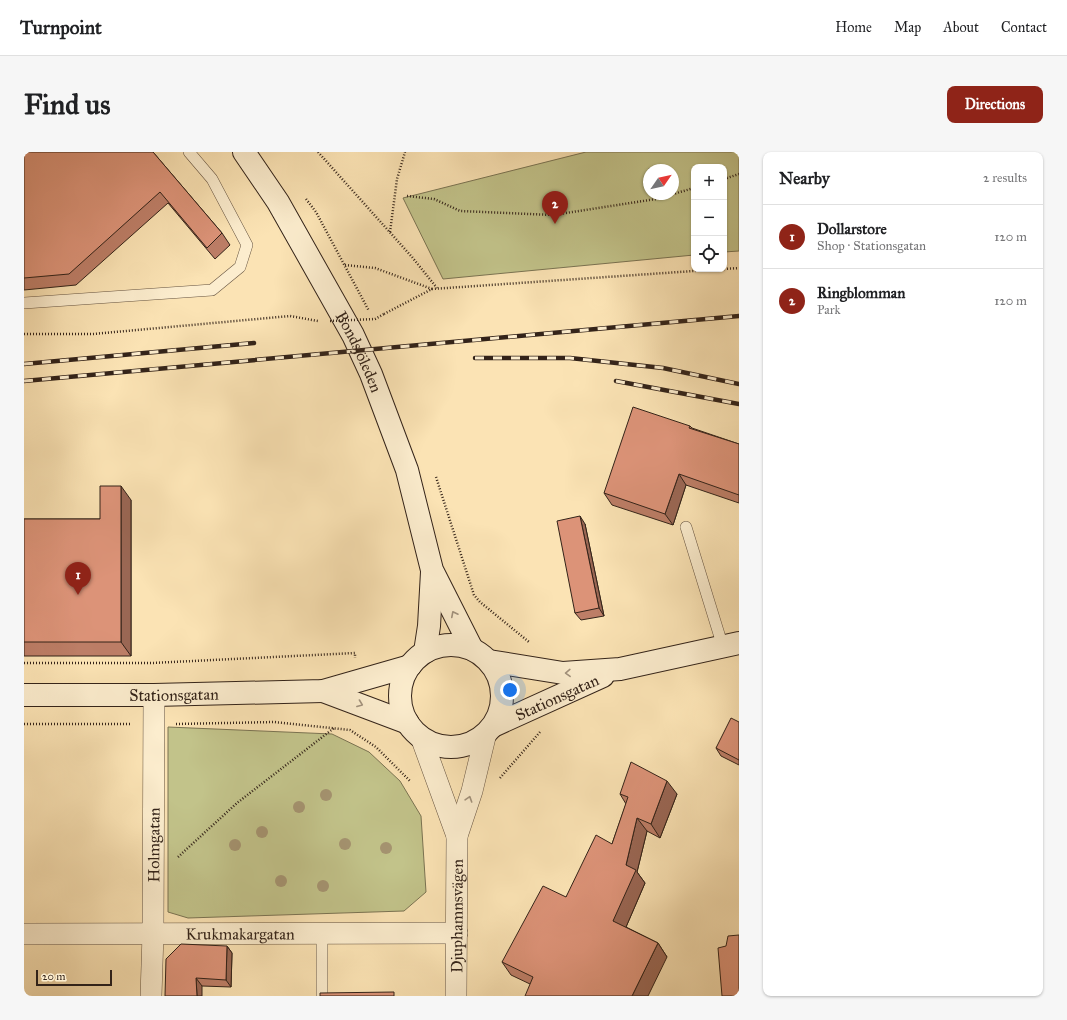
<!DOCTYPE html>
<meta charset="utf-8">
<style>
:root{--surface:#fff;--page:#f6f6f6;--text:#202124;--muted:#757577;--line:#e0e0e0;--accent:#8f2418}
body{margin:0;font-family:"IM FELL Great Primer",serif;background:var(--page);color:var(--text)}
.controls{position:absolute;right:12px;top:12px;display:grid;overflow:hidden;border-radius:8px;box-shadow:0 1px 3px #0004}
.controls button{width:36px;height:36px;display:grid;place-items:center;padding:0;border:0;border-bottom:1px solid var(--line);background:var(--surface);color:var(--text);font:20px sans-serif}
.compass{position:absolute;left:619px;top:12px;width:36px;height:36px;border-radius:50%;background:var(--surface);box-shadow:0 1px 3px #0004;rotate:56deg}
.scale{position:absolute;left:12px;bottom:10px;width:76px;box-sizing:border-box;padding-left:4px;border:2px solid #332319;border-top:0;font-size:11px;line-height:14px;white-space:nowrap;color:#332319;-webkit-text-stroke:3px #fcedce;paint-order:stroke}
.you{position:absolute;left:486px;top:538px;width:14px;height:14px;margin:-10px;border:3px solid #fff;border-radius:50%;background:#1a73e8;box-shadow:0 0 0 6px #1a73e833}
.badge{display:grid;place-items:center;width:26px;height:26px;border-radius:50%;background:var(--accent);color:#fff;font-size:13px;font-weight:700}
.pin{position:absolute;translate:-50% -33px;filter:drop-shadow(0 1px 2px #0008)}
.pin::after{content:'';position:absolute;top:21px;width:14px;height:12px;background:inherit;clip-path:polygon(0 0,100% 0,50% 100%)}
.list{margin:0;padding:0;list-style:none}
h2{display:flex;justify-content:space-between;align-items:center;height:52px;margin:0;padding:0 16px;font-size:17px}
h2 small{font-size:13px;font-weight:400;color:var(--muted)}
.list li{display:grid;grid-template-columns:26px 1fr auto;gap:12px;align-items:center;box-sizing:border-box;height:64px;padding:0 16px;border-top:1px solid var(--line)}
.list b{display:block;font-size:15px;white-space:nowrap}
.list p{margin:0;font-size:13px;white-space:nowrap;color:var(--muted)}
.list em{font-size:13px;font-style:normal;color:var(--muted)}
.icon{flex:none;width:22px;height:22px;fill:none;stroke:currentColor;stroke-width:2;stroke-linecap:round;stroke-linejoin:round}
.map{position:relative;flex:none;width:715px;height:844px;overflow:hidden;border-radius:8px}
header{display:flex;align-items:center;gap:24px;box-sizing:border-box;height:56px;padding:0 20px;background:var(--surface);border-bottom:1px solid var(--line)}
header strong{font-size:19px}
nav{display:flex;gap:22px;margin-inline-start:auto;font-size:14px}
.intro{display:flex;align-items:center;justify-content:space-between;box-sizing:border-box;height:96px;padding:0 24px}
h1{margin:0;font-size:28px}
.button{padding:10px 18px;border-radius:8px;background:var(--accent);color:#fff;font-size:14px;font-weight:700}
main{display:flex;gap:24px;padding:0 24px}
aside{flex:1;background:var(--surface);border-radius:8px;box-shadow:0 1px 3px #0004}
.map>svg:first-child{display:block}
.green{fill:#c2c38a;stroke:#7a7352;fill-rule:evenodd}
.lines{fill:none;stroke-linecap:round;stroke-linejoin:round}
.lane-casing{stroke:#655340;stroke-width:12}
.street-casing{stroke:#655340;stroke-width:22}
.secondary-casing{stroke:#332319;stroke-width:24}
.path{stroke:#332319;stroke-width:2.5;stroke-dasharray:1 2;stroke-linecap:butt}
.lane{stroke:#fcedce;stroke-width:11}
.street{stroke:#fcedce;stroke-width:21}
.secondary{stroke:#fcedce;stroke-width:22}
.rail-casing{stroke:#332319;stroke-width:4.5}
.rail{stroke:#fcedce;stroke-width:3;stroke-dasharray:9;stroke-linecap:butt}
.path-bridge{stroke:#332319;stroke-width:2.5;stroke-dasharray:1 2;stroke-linecap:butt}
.tree{fill:#a59471}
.wall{fill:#bd7e67;stroke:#332319}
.shaded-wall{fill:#9a6754;stroke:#332319}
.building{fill:#dc9378;stroke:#332319}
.oneway{stroke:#a2927d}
.labels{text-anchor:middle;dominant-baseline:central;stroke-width:3;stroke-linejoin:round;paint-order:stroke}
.street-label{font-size:16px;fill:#332319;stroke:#fcedce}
</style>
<header>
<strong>Turnpoint</strong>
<nav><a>Home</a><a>Map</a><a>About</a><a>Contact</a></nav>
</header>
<div class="intro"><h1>Find us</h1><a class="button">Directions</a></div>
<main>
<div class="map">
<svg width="715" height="844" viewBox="0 0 715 844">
<rect width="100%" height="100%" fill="#fbe3b4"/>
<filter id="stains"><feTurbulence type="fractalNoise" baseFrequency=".005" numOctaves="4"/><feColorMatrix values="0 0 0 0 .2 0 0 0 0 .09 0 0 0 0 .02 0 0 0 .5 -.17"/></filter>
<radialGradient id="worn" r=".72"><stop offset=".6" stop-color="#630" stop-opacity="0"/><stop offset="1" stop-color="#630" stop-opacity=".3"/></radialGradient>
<g class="green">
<path d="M 562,0 L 715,0 L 715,99 L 700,100 L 700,15 L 670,15 L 670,103 L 419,127 L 379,46 ZM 625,18 L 649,18 L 649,42 L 625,42 Z"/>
<polygon points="144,575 308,582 345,600 376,629 397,664 402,740 380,759 164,766 144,760"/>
</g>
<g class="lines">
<g class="lane-casing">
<g id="lane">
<polyline points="0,151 188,138 216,115 223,93 188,27 165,0"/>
<polyline points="662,375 699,495"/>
<polyline points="298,781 298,844"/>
</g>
</g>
<g class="street-casing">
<g id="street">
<polyline points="397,585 433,684"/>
<path id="s1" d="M 0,782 L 433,781"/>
<path id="s2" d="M 127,844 L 129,782 L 130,543"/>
<path id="s3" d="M 432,844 L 433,684 L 448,639 L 462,581"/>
</g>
</g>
<g class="secondary-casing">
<g id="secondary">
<path id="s4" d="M 220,0 L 254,50 L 329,183 L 347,222 L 383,318 L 408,418 L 448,497"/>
<circle cx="427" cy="544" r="51"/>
<polyline points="401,500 405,474 408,420"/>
<polyline points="465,509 539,521 596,517 715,491"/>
<polyline points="299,539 384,571"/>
<path id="s5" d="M 0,543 L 130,543 L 299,539 L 386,514"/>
<path id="s6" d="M 469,574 L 579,524"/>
</g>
</g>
<g class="path">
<polyline points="294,0 388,105 413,136"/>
<polyline points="626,16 626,18"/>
<polyline points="700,27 715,22"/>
<polyline points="631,42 632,47"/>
<polyline points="383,44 410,47 436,59 529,63 632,47 670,36"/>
<polyline points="282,47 292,60 345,159"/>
<polyline points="366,80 373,27 381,0"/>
<polyline points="321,113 351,116 408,137"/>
<polyline points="700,117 715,116"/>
<polyline points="360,162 408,137 699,117"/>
<polyline points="0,182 69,182 266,164 294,169"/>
<polyline points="412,325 450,443 456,450 505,490"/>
<polyline points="0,511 128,511 331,501 331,506"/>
<polyline points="0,572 107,572"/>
<polyline points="152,572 250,570 326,578 352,595 387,630"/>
<polyline points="476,626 516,580"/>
<polyline points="154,705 213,651 310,576"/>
</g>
<use href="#lane" class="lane"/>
<use href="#street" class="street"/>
<use href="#secondary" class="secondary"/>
<g class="rail-casing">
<g id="rail">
<polyline points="451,206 546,206 639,216 715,232"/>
<polyline points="0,212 230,191"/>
<polyline points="0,229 715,164"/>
<polyline points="592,229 715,252"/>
</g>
</g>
<use href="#rail" class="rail"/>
<polyline class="path-bridge" points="306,169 351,167 360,162"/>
</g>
<g class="tree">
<circle cx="302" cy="643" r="6"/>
<circle cx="275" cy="655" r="6"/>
<circle cx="238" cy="680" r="6"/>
<circle cx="321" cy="692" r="6"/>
<circle cx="211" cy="693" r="6"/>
<circle cx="362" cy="696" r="6"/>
<circle cx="257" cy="729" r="6"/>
<circle cx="299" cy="734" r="6"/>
</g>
<g class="wall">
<polygon points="0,0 129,0 198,81 206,93 191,107 144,51 52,133 0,138"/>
<polygon points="666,274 668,276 715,292 715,351 662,333 649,373 588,353 580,341"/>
<polygon points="107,348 107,504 0,504 0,367 76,367"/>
<polygon points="561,372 580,464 557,468 551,461"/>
<polygon points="715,570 715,613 697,604 692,596"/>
<polygon points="596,642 653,642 636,686 623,679 613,720 621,731 602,775 634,791 643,805 506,832 487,823 478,810 542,745 588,692 602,652"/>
<polygon points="203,794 208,801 207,835 178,834 141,844"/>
</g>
<g class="shaded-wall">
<polygon points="655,322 662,333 649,373 641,362"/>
<polygon points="97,334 107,348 107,504 97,490"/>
<polygon points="556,364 561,372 580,464 575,456"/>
<polygon points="643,629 653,642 636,686 627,672"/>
<polygon points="613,666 623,679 613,720 621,731 599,782 589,769"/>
<polygon points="634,791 643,805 624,844 608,844"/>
<polygon points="203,794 208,801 207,835 202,828"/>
<polygon points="172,826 178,834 178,844 173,844"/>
</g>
<g class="building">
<polygon points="0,0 129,0 198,81 183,96 136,40 45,122 0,126"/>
<polygon points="609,255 666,274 665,276 715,292 715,343 655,322 641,362 580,341"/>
<polygon points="76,334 97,334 97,490 0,490 0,367 76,367"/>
<polygon points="556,364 575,456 551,461 533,369"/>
<polygon points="707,566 715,570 715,608 692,596"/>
<polygon points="607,610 643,629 627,672 613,666 602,713 612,718 589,769 634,791 608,844 501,844 509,825 478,810 519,734 542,745 572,683 588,692 604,645 596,642"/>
<polygon points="715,783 715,844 698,844 694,796 702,794 704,784"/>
<polygon points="157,792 203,794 202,828 172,826 173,844 141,844 142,807"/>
<polygon points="370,840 370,844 296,844 296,841"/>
</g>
<defs><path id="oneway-chevron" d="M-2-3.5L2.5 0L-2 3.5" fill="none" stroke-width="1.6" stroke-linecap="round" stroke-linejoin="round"/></defs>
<g class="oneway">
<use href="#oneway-chevron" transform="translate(430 462) rotate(-117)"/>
<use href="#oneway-chevron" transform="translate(544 521) rotate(178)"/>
<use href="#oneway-chevron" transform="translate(336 552) rotate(21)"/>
<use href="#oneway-chevron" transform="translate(445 647) rotate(-72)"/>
</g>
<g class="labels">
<g class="street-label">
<text stroke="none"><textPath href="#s4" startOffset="231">Bondsjöleden</textPath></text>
<text stroke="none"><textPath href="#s5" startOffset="150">Stationsgatan</textPath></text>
<text stroke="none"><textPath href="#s6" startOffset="70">Stationsgatan</textPath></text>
<text stroke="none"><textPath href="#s2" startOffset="151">Holmgatan</textPath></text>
<text stroke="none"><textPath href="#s3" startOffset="80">Djuphamnsvägen</textPath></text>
<text stroke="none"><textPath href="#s1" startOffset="216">Krukmakargatan</textPath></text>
</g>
</g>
<rect width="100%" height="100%" filter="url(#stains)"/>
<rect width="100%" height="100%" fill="url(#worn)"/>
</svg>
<div class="controls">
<button>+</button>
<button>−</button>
<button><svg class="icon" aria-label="locate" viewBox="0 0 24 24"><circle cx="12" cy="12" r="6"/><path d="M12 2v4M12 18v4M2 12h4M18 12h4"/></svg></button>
</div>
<svg class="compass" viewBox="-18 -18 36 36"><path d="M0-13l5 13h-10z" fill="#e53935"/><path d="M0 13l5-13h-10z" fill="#757577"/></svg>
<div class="scale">20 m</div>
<div class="you"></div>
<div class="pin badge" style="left:54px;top:443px">1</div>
<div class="pin badge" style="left:531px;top:72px">2</div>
</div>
<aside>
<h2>Nearby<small>2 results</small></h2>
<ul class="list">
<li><span class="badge">1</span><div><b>Dollarstore</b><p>Shop · Stationsgatan</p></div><em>120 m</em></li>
<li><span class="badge">2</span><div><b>Ringblomman</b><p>Park</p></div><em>120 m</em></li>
</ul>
</aside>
</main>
